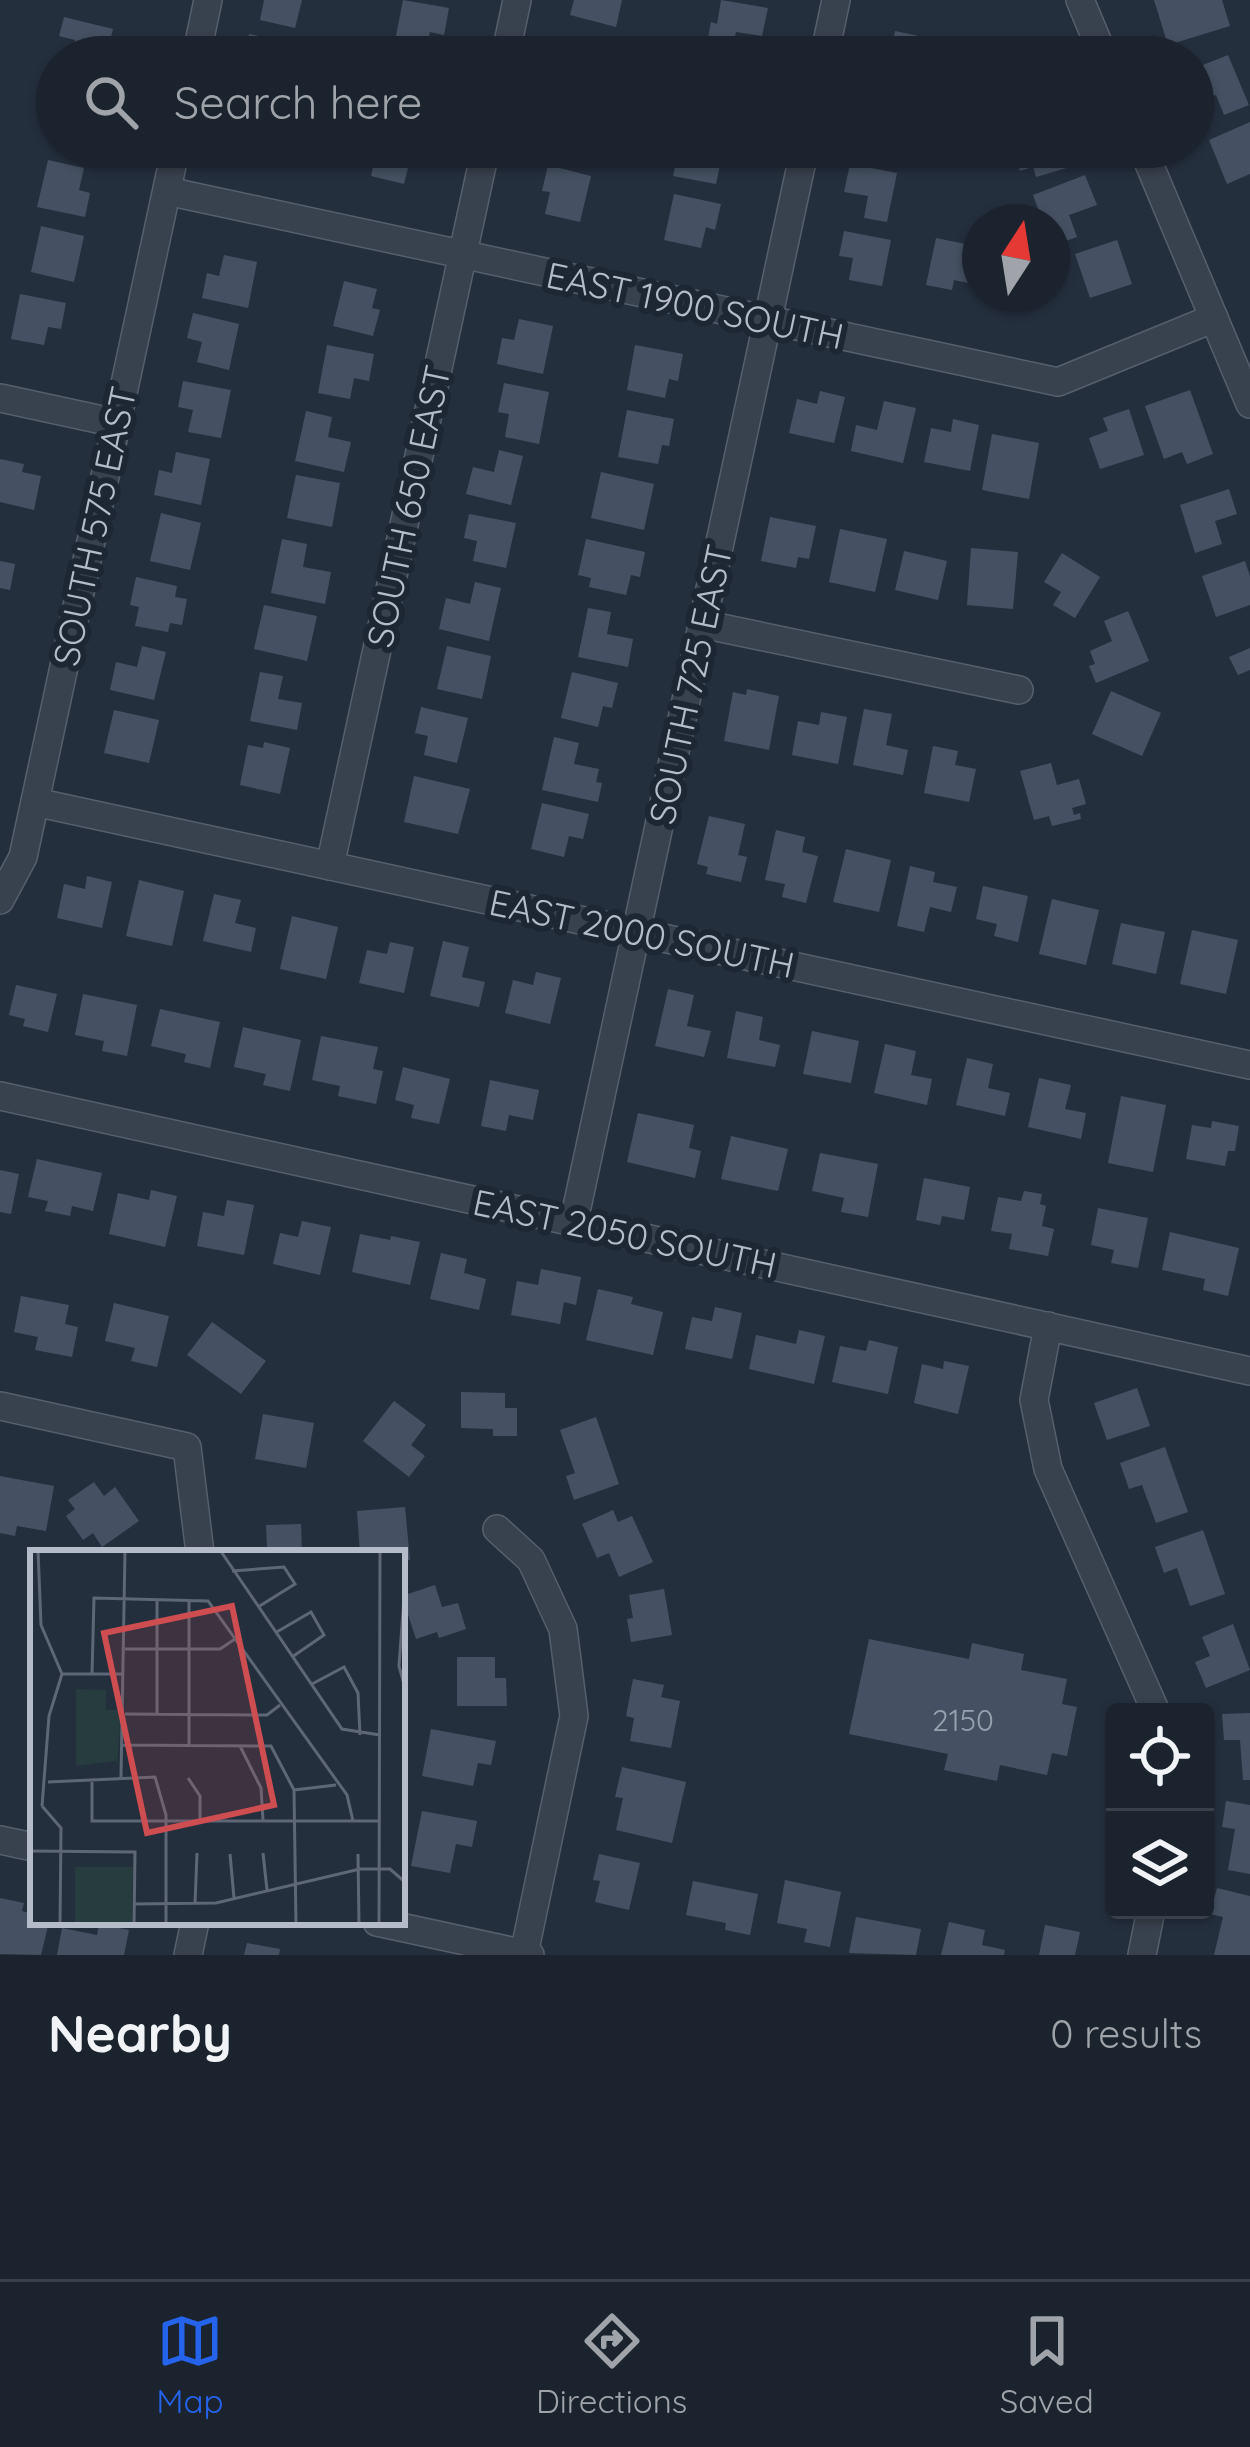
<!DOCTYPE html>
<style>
:root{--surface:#1b232e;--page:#242b36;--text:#f1f3f6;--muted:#a0a4aa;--line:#39404a;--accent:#2563eb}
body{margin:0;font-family:Quicksand,sans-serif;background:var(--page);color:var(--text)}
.controls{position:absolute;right:36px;bottom:36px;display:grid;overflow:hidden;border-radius:12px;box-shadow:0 3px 9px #0004}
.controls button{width:108px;height:108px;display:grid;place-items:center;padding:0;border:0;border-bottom:3px solid var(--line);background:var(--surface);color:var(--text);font:60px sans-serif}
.compass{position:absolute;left:962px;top:204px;width:108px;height:108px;border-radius:50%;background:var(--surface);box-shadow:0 3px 9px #0004;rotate:12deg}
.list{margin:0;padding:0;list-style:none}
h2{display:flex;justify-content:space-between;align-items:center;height:156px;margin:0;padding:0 48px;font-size:51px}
h2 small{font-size:39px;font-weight:400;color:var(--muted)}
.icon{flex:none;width:66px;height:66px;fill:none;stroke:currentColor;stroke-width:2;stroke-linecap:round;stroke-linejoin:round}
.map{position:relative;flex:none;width:1250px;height:1955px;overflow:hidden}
.search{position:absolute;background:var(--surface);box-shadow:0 3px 9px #0004;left:36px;right:36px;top:36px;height:132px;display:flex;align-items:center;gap:30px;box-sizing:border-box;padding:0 42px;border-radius:66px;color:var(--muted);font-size:45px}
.sheet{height:324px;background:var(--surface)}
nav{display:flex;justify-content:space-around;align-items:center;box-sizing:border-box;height:168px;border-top:3px solid var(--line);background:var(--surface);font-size:33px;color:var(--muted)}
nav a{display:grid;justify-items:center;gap:6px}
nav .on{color:var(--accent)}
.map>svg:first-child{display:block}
.building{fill:#455162}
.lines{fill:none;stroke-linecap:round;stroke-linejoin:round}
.minor-casing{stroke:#565f6c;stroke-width:30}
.minor{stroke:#38414e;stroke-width:27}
.labels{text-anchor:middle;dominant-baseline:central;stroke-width:12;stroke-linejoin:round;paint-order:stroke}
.number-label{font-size:30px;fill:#98a1af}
.street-label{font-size:36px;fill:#b4bcc9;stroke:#1d2633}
.inset-road{fill:none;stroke:#5e6776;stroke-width:3}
.view{fill:#ce4d50;fill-opacity:0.15;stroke:#ce4d50;stroke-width:6}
.inset-edge{fill:none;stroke:#b4bcc9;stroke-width:6}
</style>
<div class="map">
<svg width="1250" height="1955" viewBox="0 0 1250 1955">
<rect width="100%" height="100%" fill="#242f3e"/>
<g class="building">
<polygon points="264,0 302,0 295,28 260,20"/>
<polygon points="403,0 449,8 444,35 430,32 425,53 394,46"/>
<polygon points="574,0 622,0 616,27 570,15"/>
<polygon points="721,0 768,8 762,36 736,32 732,53 706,48 711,22 717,24"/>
<polygon points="1154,0 1222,0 1230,26 1168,45"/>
<polygon points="64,17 113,29 108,49 121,51 120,57 71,57 75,40 59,36"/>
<polygon points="895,31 929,38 925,57 876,57 878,49 891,52"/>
<polygon points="249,34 296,43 293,57 245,57"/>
<polygon points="577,36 613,44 610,57 572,57"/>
<polygon points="1228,55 1249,105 1224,115 1216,95 1193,104 1193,69"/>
<polygon points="1250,122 1250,174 1227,184 1209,140"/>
<polygon points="239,147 279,147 277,158"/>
<polygon points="377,147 420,147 416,165 409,164 404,184 371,176"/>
<polygon points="545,147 592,147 589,159"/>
<polygon points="679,147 724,147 716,184 673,176"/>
<polygon points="1023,147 1083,147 1087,162 1036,177 1033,167 1020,171 1015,153 1024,151"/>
<polygon points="48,160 84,168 79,190 90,193 85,217 37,207"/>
<polygon points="850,164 897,173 887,222 864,218 868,196 844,192"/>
<polygon points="548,165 591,176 580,222 545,214 550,192 542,191"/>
<polygon points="1085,175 1097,205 1069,215 1077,237 1052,246 1052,222 1043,222 1033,195"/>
<polygon points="674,194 721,204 715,230 706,227 701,248 664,240"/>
<polygon points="41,226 84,236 74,282 31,272"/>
<polygon points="844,231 891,240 882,286 849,280 853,258 839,256"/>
<polygon points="936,238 980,247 973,284 954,280 952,290 926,285"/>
<polygon points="1117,240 1132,284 1090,298 1075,254"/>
<polygon points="224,255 257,262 248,308 202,298 207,273 219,276"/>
<polygon points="344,281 377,289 372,308 380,310 373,336 333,326"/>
<polygon points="20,294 66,303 61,329 48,327 44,345 11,339"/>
<polygon points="193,313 239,324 229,370 197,362 202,342 187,338"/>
<polygon points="519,319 553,326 543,374 497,364 502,338 514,340"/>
<polygon points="327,345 374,354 369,381 354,378 350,399 318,393"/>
<polygon points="635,345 683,354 678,381 669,379 665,398 627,390"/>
<polygon points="183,381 231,390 221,438 188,432 193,410 178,407"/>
<polygon points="504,383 549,392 539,444 505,437 509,414 498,412"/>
<polygon points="1190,390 1213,454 1187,464 1182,452 1164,459 1145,406"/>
<polygon points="820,391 845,397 834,443 789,433 797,399 817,404"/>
<polygon points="884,401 916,408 903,463 851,451 856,425 877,430"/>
<polygon points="1129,409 1144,455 1100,469 1089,438 1108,431 1103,418"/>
<polygon points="627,410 674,419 669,446 662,445 658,464 618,457"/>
<polygon points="306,411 332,417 328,437 351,442 344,472 295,461"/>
<polygon points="953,419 979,425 970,471 924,462 931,428 951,432"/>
<polygon points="992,434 1039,443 1029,499 982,490"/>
<polygon points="499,450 523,456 511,505 466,494 473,467 494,472"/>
<polygon points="176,452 210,459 201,505 154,495 159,470 172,473"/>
<polygon points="0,459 24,464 22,472 41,476 34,510 0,502"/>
<polygon points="601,472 654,484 644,530 591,518"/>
<polygon points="296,475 340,483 332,527 287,518"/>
<polygon points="1229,489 1237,514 1215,521 1222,544 1195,553 1180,505"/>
<polygon points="161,513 201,523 190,570 150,561"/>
<polygon points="469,514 516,523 506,568 473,561 477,541 464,538"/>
<polygon points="770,517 816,526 809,559 798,557 796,568 761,561"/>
<polygon points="840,529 887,539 875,592 829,582"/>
<polygon points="282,539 307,544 303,567 331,572 325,604 271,593"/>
<polygon points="586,539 645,552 640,577 631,575 626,595 589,587 591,578 578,575"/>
<polygon points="971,548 1018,552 1013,609 967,605"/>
<polygon points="904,551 947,561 938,600 895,590"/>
<polygon points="1062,553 1100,577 1075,618 1053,605 1061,592 1044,582"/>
<polygon points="0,561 15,564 10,590 0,588"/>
<polygon points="1245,561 1250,576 1250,605 1216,617 1202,576"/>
<polygon points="136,577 177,586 175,597 187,599 182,625 170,623 168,632 135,626 139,607 130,605"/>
<polygon points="475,582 501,588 489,641 439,629 446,598 470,604"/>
<polygon points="264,605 317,616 307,661 254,649"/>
<polygon points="588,608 611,612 607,634 633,639 628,667 578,657"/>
<polygon points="1128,611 1149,661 1096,683 1089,666 1095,664 1090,651 1112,641 1104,621"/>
<polygon points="142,646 166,652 154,700 110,690 116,662 137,667"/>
<polygon points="447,646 491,656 482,699 437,689"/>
<polygon points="1250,648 1250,670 1238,675 1229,657"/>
<polygon points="260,672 283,676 278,699 302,703 297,730 250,721"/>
<polygon points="572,672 618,683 612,708 603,706 598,727 561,718"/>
<polygon points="747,689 779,696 769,750 724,741 733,692 746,695"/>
<polygon points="1111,691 1161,713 1142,756 1092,734"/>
<polygon points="421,707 468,718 457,763 424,755 428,736 415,733"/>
<polygon points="864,709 892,714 886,745 908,750 903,775 853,765"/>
<polygon points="114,710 159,720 149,763 104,753"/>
<polygon points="821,712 847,717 838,764 792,755 798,721 819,725"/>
<polygon points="554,737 579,743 574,764 599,769 596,782 602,783 598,802 542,790"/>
<polygon points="264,742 290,748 280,794 240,785 248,745 263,748"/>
<polygon points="933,746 958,751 955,765 976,769 969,802 924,793"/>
<polygon points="1051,763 1057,785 1079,779 1086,804 1072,808 1074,815 1080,813 1081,819 1052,826 1049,816 1034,820 1020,771"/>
<polygon points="414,776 470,789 458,834 404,822"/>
<polygon points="542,803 589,814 583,839 569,836 564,857 531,849"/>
<polygon points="709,816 745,824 738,855 747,857 741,882 706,874 708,867 697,864"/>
<polygon points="776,830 805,837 802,852 818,856 806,903 782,897 785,884 765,880"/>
<polygon points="846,849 891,860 879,912 833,902"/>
<polygon points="910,866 935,872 933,882 957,887 951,912 930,907 924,932 897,926"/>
<polygon points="87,876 112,882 102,928 57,918 64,884 85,889"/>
<polygon points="139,880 184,891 172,946 126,936"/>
<polygon points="983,886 1028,896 1018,942 994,936 997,924 976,919"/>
<polygon points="214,894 241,900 235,923 256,928 251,952 203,941"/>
<polygon points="1052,899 1099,910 1086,965 1039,954"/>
<polygon points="292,916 338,927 326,979 280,969"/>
<polygon points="1121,923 1165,932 1156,974 1112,964"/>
<polygon points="1192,930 1238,940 1226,994 1180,984"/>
<polygon points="443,941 469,947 462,977 485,982 479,1007 430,996"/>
<polygon points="390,942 414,947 404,993 359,983 367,950 387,954"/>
<polygon points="536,972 561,978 550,1024 505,1013 513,980 533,985"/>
<polygon points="16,985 57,994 48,1032 23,1026 25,1019 9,1015"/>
<polygon points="668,989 694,995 687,1026 711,1031 704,1057 655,1046"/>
<polygon points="83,994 137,1005 127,1056 102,1051 104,1041 75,1035"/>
<polygon points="160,1009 220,1022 210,1068 184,1062 186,1054 151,1046"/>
<polygon points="736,1011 763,1017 759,1040 780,1045 775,1067 727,1058"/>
<polygon points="243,1027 301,1040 290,1091 263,1085 266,1074 234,1067"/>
<polygon points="812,1031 859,1041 851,1083 803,1074"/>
<polygon points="321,1036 378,1047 373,1069 383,1071 376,1104 338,1096 340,1086 312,1080"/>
<polygon points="885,1044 916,1051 911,1075 932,1079 927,1105 874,1093"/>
<polygon points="967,1058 993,1064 988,1088 1010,1093 1005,1116 956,1105"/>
<polygon points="403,1067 450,1079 439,1124 411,1118 414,1105 395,1100"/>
<polygon points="1039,1078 1071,1085 1065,1109 1086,1113 1081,1139 1028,1127"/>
<polygon points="490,1080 539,1090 533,1120 509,1115 506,1131 481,1126"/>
<polygon points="1121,1096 1166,1105 1153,1172 1108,1163"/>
<polygon points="638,1113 694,1125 689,1148 701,1151 695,1178 627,1162"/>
<polygon points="1212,1121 1239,1126 1235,1151 1228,1151 1225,1166 1186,1159 1192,1125 1211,1128"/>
<polygon points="731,1136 788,1149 778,1191 721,1179"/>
<polygon points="820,1153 878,1164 868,1217 841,1212 844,1198 812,1191"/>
<polygon points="37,1159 102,1173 93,1211 72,1206 70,1216 45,1211 48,1201 28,1197"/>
<polygon points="0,1170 19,1174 11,1214 0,1212"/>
<polygon points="924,1178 970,1187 964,1220 942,1216 940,1225 916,1220"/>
<polygon points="151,1190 177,1196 165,1247 109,1234 118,1193 149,1200"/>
<polygon points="1024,1191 1042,1194 1040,1204 1046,1206 1042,1226 1054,1229 1048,1256 1009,1249 1012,1234 991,1231 998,1197 1021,1201"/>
<polygon points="227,1200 254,1205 244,1255 197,1246 203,1212 224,1216"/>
<polygon points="1098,1208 1148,1218 1138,1268 1111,1263 1114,1250 1091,1245"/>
<polygon points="302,1221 331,1227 320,1275 273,1264 280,1233 298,1237"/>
<polygon points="1170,1232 1239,1248 1228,1296 1203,1290 1205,1279 1162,1270"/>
<polygon points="360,1234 390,1240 391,1236 420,1242 410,1285 352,1272"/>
<polygon points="441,1253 467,1259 464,1273 486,1279 479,1310 430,1299"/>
<polygon points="541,1269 581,1277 576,1305 564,1302 560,1324 511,1315 517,1281 538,1285"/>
<polygon points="598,1289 633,1297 631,1304 663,1312 653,1355 586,1340"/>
<polygon points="21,1296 69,1305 65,1324 78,1327 72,1357 35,1350 38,1337 14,1332"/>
<polygon points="114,1303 169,1316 157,1367 131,1361 135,1348 105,1341"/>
<polygon points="715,1307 742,1313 732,1359 685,1349 692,1317 712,1321"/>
<polygon points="212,1322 266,1361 241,1394 187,1355"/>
<polygon points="799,1330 825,1336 814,1384 749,1369 756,1335 796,1344"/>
<polygon points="869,1340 898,1347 888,1394 832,1382 840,1346 866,1351"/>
<polygon points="944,1361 969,1366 958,1414 914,1403 922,1364 943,1369"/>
<polygon points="1137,1388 1150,1426 1107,1440 1094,1403"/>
<polygon points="461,1392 505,1393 505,1408 517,1408 517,1436 493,1436 493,1429 461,1428"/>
<polygon points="394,1401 426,1425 411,1445 425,1456 409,1477 363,1441"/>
<polygon points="263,1414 314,1423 306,1468 255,1459"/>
<polygon points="596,1417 619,1484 574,1500 566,1476 575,1473 560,1430"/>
<polygon points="1165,1447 1188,1512 1156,1523 1142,1485 1129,1489 1120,1463"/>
<polygon points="0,1476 54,1486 46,1531 17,1526 15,1536 0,1533"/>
<polygon points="94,1482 104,1496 115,1487 139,1521 102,1547 93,1533 83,1540 66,1516 75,1509 68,1500"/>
<polygon points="405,1507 410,1560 402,1561 402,1553 360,1553 357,1511"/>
<polygon points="613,1510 618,1522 632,1516 653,1562 619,1577 609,1553 597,1558 582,1524"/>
<polygon points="301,1524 302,1553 263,1553 263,1548 267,1548 266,1525"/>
<polygon points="1203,1530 1225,1594 1190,1606 1177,1568 1164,1573 1155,1547"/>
<polygon points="435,1585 442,1607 458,1603 466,1629 439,1638 437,1632 416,1639 402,1596"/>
<polygon points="664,1589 672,1635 631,1642 627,1619 633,1618 629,1595"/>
<polygon points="1233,1624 1250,1670 1206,1688 1195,1662 1210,1656 1202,1637"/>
<polygon points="869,1639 969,1659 972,1643 1024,1654 1021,1670 1067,1679 1062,1704 1077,1707 1067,1756 1052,1753 1047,1775 1000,1765 997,1781 944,1770 948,1754 849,1734"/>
<polygon points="457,1657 495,1657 495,1678 506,1678 507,1706 457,1706"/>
<polygon points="633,1679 664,1685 661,1697 680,1701 671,1748 630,1741 634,1718 626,1716"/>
<polygon points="1250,1713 1250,1780 1243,1780 1240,1740 1224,1740 1222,1714"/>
<polygon points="431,1729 496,1741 491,1765 478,1763 473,1786 422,1776"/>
<polygon points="622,1767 686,1782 672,1843 616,1830 623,1798 615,1797"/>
<polygon points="1226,1801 1250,1805 1250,1874 1228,1870 1235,1829 1222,1827"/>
<polygon points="422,1811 477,1821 472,1847 456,1844 450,1873 411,1866"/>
<polygon points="599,1854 640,1863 629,1910 595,1902 600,1881 593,1880"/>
<polygon points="785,1880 841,1892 830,1947 804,1942 807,1929 777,1923"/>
<polygon points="693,1881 758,1894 750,1935 725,1930 726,1923 686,1915"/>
<polygon points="1217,1888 1250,1896 1250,1955 1214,1955 1223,1917 1210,1914"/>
<polygon points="0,1898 24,1903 22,1911 33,1914 33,1922 49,1922 41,1955 0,1954"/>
<polygon points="856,1917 921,1929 916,1955 849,1953"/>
<polygon points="949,1922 985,1930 982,1945 1005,1950 1004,1955 941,1955"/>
<polygon points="99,1924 129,1930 124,1955 57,1955 62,1928 97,1935"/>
<polygon points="1045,1925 1080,1932 1075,1955 1039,1955"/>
<polygon points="247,1943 280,1949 279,1955 244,1955"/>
</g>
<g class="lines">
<g class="minor-casing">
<g id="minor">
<polyline points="1080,0 1104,57"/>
<polyline points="196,57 208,0"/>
<polyline points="505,57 517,0"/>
<polyline points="824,57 836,0"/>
<polyline points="1142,147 1250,404"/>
<polyline points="167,191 1058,382 1214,318"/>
<polyline points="0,398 116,423"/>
<polyline points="702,624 1019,690"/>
<polyline points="35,802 1250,1065"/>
<polyline points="330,866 486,147"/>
<polyline points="0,900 23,857 176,147"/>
<polyline points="0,1096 1250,1371"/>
<polyline points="574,1221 805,147"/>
<polyline points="1048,1326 1034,1400 1048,1469 1156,1712"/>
<polyline points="0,1406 187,1447 200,1553"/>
<polyline points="497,1529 531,1560 563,1629 574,1716 524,1954"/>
<polyline points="0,1840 33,1847"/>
<polyline points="377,1922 530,1955"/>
<polyline points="188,1955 195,1922"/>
<polyline points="1142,1955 1151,1910"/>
</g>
</g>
<use href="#minor" class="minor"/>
</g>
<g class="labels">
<g class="number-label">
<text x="963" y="1720">2150</text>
</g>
<g class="street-label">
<text transform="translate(695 305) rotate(12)">EAST 1900 SOUTH</text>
<text transform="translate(408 506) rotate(-78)">SOUTH 650 EAST</text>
<text transform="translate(94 526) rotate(-78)">SOUTH 575 EAST</text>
<text transform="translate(690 684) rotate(-78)">SOUTH 725 EAST</text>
<text transform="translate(642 933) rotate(12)">EAST 2000 SOUTH</text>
<text transform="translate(625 1233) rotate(12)">EAST 2050 SOUTH</text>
</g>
</g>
<g transform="translate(30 1550)">
<rect width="375" height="375" fill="#242f3e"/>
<path d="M 46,139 L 76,140 L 76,160 L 91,160 L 87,218 L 86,211 L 46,216 ZM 45,317 L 103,317 L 102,375 L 45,375 Z" fill="#263c3f"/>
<path class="inset-road" d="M 8,0 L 11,75 L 32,124 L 19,166 L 12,256M 190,0 L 312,179 L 350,185M 202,21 L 254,17 L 265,34 L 228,57M 375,34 L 369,116 L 375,138M 245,83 L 281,62 L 294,85 L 262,107M 95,99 L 190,99 L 205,89M 32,124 L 94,124M 62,124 L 64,48 L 178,51 L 317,245 L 323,271M 282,134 L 314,117 L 328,143 L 330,185M 95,164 L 237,165 L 250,155M 127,164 L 127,49M 91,195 L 241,196 L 264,240 L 266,375M 159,195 L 159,49M 210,196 L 231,238 L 233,270M 91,227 L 95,0M 158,228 L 170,246 L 170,271M 18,232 L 125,227 L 136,265 L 136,375M 62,232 L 62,271 L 349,271M 264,240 L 306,235M 12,256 L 31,278 L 30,375M 0,301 L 105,302 L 104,375M 233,303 L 237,340M 200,304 L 204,348M 328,304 L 329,375M 104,354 L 186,353 L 330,319 L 360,319 L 375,332M 165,354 L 167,303M 349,375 L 350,0"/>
<path class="view" d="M 202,56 L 244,255 L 117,283 L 74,83 Z"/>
<rect width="375" height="375" class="inset-edge"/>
</g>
</svg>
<div class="controls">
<button><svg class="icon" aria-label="locate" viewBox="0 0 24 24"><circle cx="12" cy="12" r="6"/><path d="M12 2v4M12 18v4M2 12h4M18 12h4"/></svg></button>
<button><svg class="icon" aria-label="layers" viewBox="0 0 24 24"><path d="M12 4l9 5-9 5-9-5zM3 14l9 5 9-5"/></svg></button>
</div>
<svg class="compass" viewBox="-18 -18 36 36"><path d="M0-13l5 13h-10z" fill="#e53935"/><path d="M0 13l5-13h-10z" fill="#a0a4aa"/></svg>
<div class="search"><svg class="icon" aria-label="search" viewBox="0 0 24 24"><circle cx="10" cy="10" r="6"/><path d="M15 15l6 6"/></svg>Search here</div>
</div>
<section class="sheet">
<h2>Nearby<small>0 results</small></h2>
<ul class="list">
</ul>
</section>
<nav>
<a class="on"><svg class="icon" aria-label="map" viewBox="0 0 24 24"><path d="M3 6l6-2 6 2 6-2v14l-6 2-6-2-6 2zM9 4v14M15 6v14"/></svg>Map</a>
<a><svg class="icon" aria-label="directions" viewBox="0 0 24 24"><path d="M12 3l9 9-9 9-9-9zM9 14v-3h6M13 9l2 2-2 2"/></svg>Directions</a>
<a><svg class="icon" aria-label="saved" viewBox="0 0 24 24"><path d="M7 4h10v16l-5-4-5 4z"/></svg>Saved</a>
</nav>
